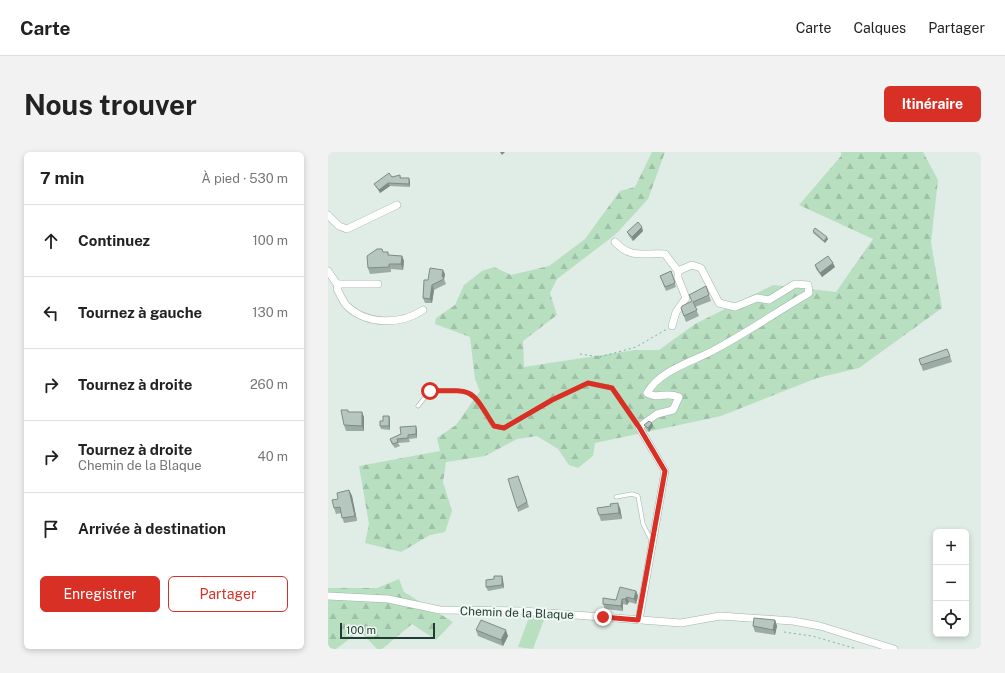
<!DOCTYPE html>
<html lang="fr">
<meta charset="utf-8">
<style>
:root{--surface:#fff;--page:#f2f2f2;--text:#222;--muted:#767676;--line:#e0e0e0;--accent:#d93025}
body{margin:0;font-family:"Public Sans",sans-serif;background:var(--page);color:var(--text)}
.controls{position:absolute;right:12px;bottom:12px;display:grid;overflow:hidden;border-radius:6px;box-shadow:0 2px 6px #0003}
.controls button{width:36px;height:36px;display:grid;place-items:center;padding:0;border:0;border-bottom:1px solid var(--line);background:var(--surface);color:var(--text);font:20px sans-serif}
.scale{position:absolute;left:12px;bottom:10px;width:95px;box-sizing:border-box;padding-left:4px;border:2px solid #1f3d34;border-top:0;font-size:11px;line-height:14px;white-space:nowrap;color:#1f3d34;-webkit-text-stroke:3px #f0f8f4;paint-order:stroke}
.stop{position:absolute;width:12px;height:12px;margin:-9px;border:3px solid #d93025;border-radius:50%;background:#fff}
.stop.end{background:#d93025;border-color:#fff;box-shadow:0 1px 4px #0008}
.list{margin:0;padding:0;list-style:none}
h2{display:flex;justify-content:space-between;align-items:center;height:52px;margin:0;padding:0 16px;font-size:17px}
h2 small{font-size:13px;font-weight:400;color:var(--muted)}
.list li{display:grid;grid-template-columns:26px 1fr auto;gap:12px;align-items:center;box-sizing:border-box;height:72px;padding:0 16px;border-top:1px solid var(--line)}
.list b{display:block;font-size:15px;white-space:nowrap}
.list p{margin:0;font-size:13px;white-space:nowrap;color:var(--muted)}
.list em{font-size:13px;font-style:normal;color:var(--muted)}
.actions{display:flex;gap:8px;padding:12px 16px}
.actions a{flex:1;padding:9px 0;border:1px solid var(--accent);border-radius:6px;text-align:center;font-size:14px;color:var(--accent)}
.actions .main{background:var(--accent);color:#fff}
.icon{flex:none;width:22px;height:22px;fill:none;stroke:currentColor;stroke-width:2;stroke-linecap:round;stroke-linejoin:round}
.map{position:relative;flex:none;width:653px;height:497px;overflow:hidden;border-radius:6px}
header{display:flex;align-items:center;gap:24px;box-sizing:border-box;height:56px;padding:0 20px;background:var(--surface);border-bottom:1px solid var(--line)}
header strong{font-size:19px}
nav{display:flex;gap:22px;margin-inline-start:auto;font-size:14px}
.intro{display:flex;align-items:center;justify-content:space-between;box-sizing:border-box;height:96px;padding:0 24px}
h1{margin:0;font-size:28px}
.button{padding:10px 18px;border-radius:6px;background:var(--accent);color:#fff;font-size:14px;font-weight:700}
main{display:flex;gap:24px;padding:0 24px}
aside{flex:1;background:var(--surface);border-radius:6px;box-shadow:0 2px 6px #0003}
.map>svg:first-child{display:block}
.forest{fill:url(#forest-firs)}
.park{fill:#b7dfc0}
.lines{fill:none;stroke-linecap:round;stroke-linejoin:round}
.service-casing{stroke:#a2b4ad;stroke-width:4.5}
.minor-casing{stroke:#a2b4ad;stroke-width:8}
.path{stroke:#7eb29f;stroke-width:1;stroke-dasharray:2 3;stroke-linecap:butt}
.service{stroke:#fff;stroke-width:3.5}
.minor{stroke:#fff;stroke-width:7}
.wall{fill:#9caba4}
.shaded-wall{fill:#7f8b86}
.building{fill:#b5c7bf;stroke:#7f8b86}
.route{stroke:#d93025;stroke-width:5}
.labels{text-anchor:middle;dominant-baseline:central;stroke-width:4;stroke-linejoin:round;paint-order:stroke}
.street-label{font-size:12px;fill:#1f3d34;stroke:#f0f8f4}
</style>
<header>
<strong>Carte</strong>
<nav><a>Carte</a><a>Calques</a><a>Partager</a></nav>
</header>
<div class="intro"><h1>Nous trouver</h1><a class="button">Itinéraire</a></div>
<main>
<aside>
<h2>7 min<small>À pied · 530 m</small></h2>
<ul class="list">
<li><svg class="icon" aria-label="ahead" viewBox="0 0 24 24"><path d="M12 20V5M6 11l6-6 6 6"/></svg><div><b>Continuez</b></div><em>100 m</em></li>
<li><svg class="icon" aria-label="left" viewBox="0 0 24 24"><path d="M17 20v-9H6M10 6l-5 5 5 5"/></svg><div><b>Tournez à gauche</b></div><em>130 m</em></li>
<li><svg class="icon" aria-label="right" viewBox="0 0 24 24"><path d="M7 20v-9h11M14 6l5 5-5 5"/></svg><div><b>Tournez à droite</b></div><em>260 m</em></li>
<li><svg class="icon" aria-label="right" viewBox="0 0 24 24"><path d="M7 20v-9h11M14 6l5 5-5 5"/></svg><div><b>Tournez à droite</b><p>Chemin de la Blaque</p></div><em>40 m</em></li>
<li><svg class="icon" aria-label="arrive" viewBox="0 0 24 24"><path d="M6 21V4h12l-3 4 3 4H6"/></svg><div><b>Arrivée à destination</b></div></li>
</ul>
<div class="actions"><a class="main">Enregistrer</a><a>Partager</a></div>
</aside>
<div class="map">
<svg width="653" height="497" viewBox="0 0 653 497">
<defs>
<pattern id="forest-firs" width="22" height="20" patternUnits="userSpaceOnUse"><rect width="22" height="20" fill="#b7dfc0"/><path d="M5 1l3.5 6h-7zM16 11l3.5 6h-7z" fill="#9dc0a6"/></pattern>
</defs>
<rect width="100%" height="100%" fill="#e0ece6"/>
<g class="forest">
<polygon points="324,0 337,0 320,47 288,82 229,127 222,141 229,163 195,189 196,215 307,198 331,198 367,172 445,133 508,140 545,87 471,53 513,4 513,0 595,0 610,28 603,90 614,156 531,216 489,226 393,264 267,291 265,304 250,316 241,313 230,297 209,284 189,287 157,304 118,310 115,330 124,359 117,380 102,383 73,400 37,391 41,372 31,314 112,299 109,286 128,273 152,239 147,227 142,185 107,172 108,166 127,153 136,133 154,119 166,115 183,123 221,114 257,87 292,39 307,35"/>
<polygon points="71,427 76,440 125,470 108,488 84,472 54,497 49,497 32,479 8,497 0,497 0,436 49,436"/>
</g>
<polygon class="park" points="202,463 216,468 205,497 190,495"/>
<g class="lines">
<g class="service-casing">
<g id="service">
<path d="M 90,254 L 102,239 C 147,238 142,236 165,274 L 176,276 L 224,248 L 260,231 L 284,236 L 311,275"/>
<polyline points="288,345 304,342 310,344 315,372 323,388"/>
</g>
</g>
<g class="minor-casing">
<g id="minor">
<polyline points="0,63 11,74 19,77 69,53"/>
<path d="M 287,90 C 304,108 315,100 337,102 L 350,119"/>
<polyline points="0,119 9,132 50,132"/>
<path d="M 11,132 L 9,137 C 12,142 15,150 19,154 C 39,173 73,173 95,158"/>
<polyline points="0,444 60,447 112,458 194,459 353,471 392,464 465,469 492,474 566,497"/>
<path d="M 311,468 L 337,319 L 311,275 L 329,262 L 345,258 L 351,245 C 337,239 331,248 319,241 C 333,217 365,210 388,197 C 420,180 450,159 481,141 L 480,133 L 467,132 L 441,148 L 429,146 L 407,155 L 391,151 L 373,116 L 364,113 L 350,119 L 350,126 L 358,146 L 348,160 L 344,174"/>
</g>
</g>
<g class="path">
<polyline points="252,202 272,205 308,195 339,177"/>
<polyline points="456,480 484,484 529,497"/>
</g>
<use href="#service" class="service"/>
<use href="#minor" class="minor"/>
</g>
<g class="wall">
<polygon points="72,23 73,26 82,29 82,35 62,34 52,41 46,32"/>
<polygon points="315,79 305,89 301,84 299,80"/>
<polygon points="485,79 500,87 497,91 485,81"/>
<polygon points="56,100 60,100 61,103 74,104 76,109 75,118 63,117 63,120 42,122 40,116"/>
<polygon points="487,113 507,115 494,125 488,117"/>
<polygon points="343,119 348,135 338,139 332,124"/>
<polygon points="117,122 116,127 118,132 106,138 104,151 97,151 95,146 100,128"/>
<polygon points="378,134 383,149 367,155 371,164 358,170 353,156 363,150"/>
<polygon points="622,204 624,210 595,219 591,207"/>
<polygon points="20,260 36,265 36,279 18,279 16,273"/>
<polygon points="61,264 62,268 62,278 53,277 52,274 55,269"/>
<polygon points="316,273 325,274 321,280 318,276"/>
<polygon points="89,278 89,286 81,287 82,290 70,291 72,294 67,296 63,291 62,287"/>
<polygon points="190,324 201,355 190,360 189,356"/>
<polygon points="21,338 24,344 29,369 16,371 13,361 8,362 6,356 10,347"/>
<polygon points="292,356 294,367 273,369 271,363"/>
<polygon points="174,424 175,428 176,436 160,439 158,435 166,427"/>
<polygon points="308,439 310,444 308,452 301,450 299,453 295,452 295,459 277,457 275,452 288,448"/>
<polygon points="447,468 449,474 447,483 427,480 425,474"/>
<polygon points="148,478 180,484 175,494 150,484"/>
</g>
<g class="shaded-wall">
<polygon points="172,0 177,0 174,3"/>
<polygon points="81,26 82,29 82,35 81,32"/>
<polygon points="60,31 62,34 52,41 51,38"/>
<polygon points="314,75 315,79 305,89 304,85"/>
<polygon points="499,85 500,87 497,91 496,89"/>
<polygon points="74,104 76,109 75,118 73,112"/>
<polygon points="505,111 507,115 494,125 492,121"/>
<polygon points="115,118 117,122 116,127 114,124"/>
<polygon points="104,133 106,138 104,151 102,147"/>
<polygon points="34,260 36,265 36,279 34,274"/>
<polygon points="61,264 62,268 62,278 61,274"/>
<polygon points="324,271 325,274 321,280 320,276"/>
<polygon points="88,274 89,278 89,286 88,282"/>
<polygon points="21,338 24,344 29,369 27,364"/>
<polygon points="290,351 292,356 294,367 291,361"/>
<polygon points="174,424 175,428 176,436 174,433"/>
<polygon points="308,439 310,444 308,452 306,447"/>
<polygon points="299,445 301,450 299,453 297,447"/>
<polygon points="294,447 295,452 295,459 293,454"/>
<polygon points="447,468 449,474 447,483 445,478"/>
<polygon points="178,478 180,484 175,494 173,488"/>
</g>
<g class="building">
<polygon points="61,21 64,25 72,23 72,26 81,26 81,32 60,31 51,38 46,32"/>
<polygon points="310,70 314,75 304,85 299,80"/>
<polygon points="487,76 499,85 496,89 485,79"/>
<polygon points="49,97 54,97 55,100 60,100 60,103 74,104 73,112 61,112 61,115 40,116 39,104"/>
<polygon points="500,104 505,111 492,121 487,113"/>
<polygon points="102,116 115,118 114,124 116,127 104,133 102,147 95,146 96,128 100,128"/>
<polygon points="343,119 347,131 337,135 332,124"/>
<polygon points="378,134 381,143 365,150 369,158 356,164 353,156 354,154 364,149 361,143"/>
<polygon points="619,197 622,204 593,213 591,207"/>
<polygon points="13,258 20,258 20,260 34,260 34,274 16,273"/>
<polygon points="55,264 61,264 61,274 52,274 52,269 55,269"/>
<polygon points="321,269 324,271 320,276 316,273"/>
<polygon points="88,274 88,282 80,283 80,286 69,287 70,290 65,292 62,287 73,282 72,275"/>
<polygon points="190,324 199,350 189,356 180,327"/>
<polygon points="21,338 27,364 14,366 12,355 6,356 4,348 10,347 9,341"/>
<polygon points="290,351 291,361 271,363 269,356 283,354 282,352"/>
<polygon points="166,424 174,424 174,433 158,435 158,428 166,427"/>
<polygon points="292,435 308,439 306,447 299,445 297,447 294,447 293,454 275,452 275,446 288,448"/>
<polygon points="426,466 447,468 445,478 425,474"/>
<polygon points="153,468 178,478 173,488 148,478"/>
</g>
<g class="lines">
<path class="route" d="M 102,239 C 147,238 142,236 166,274 L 176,276 L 224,248 L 260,231 L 284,236 L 311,275 L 337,319 L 310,468 L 275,465"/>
</g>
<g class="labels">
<g class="street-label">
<text transform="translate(189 461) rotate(2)">Chemin de la Blaque</text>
</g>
</g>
</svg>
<div class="controls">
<button>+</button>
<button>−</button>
<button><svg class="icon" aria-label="locate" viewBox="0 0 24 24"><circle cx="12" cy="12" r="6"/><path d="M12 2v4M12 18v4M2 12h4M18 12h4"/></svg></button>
</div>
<div class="scale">100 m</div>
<div class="stop" style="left:102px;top:239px"></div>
<div class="stop end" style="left:275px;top:465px"></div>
</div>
</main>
